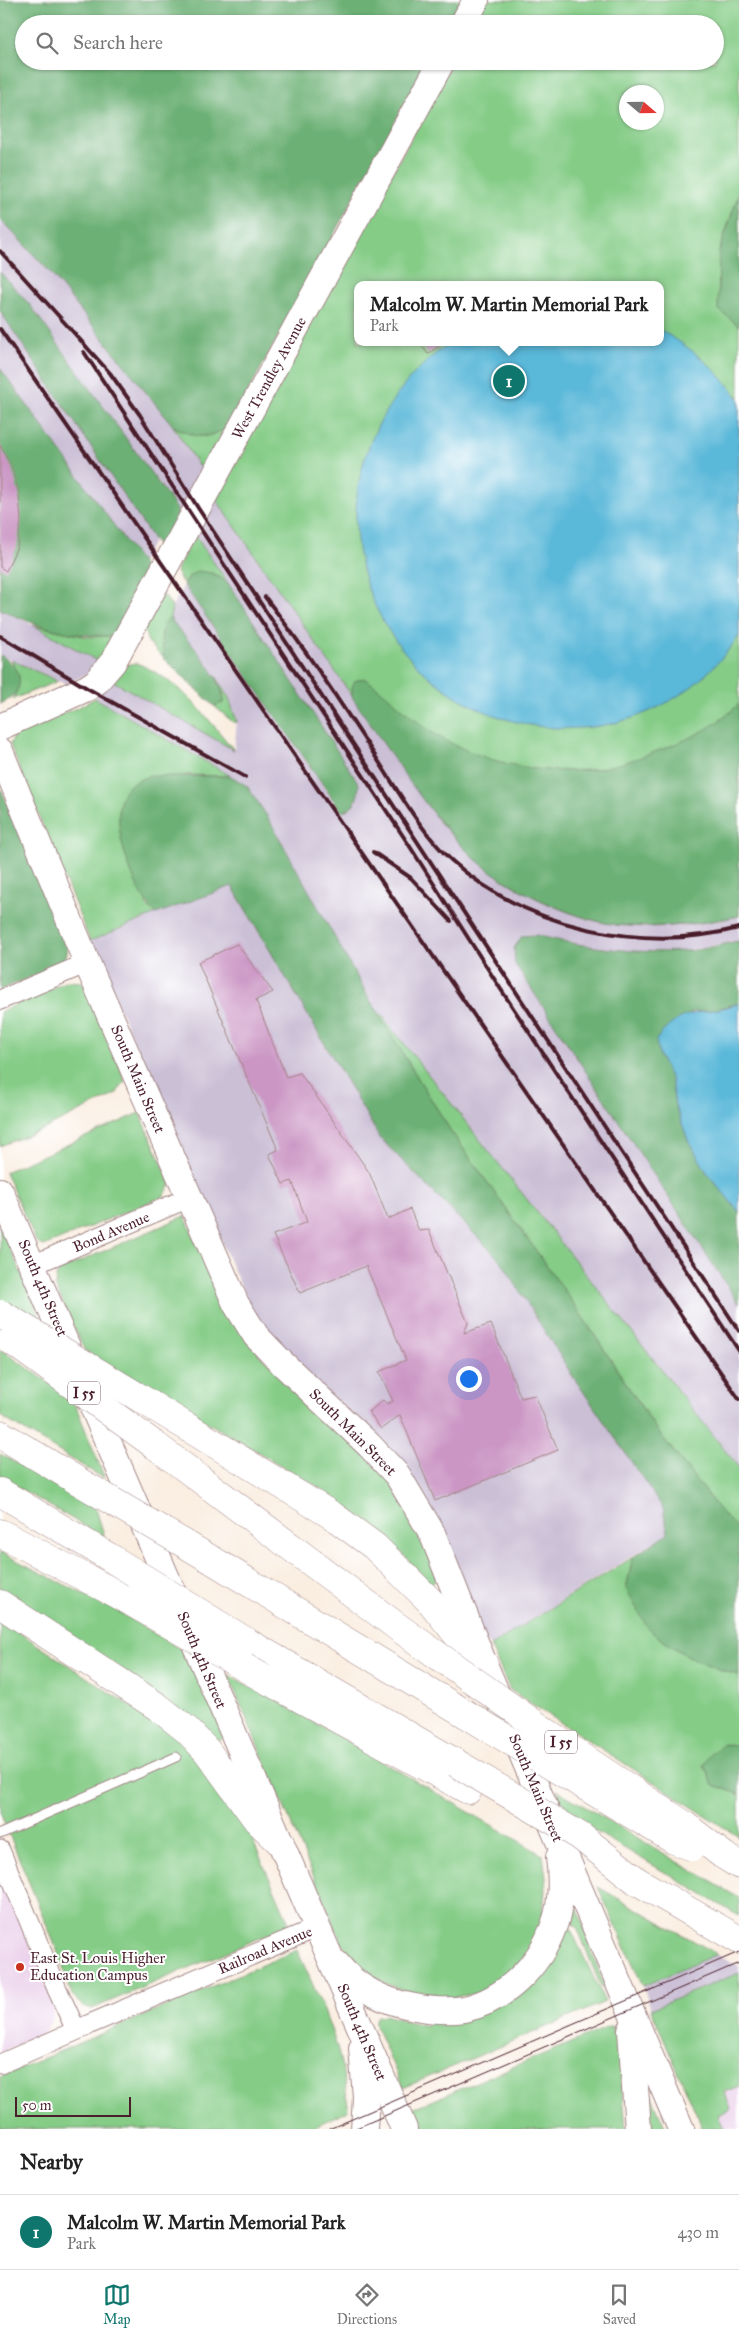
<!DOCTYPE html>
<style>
:root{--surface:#fff;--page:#f2f2f2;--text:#222;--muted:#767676;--line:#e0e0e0;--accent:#0f766e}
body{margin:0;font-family:"IM FELL Great Primer",serif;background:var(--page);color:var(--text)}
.compass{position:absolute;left:619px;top:85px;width:45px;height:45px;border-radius:50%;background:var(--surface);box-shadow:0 1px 4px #0004;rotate:110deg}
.scale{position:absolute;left:15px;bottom:12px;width:116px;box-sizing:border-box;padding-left:5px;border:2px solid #4a1f2b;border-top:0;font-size:14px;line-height:18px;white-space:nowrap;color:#4a1f2b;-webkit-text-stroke:4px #fff;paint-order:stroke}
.you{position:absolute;left:468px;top:1378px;width:18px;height:18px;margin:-12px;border:4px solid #fff;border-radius:50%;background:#1a73e8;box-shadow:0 0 0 8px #1a73e833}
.badge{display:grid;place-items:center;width:32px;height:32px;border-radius:50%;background:var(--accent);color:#fff;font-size:16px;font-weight:700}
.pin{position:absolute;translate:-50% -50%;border:2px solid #fff;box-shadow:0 1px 5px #0006}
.popup{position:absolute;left:354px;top:281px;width:310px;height:65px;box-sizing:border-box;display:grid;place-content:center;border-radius:10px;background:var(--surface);filter:drop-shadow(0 1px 4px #0005);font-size:16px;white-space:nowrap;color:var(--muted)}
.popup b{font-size:19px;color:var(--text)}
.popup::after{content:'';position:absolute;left:50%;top:100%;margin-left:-10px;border:10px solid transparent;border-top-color:var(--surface)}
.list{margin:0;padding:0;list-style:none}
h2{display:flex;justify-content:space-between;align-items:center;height:65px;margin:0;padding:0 20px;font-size:21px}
h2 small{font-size:16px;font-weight:400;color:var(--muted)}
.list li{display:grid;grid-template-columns:32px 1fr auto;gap:15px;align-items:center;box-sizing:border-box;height:75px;padding:0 20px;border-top:1px solid var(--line)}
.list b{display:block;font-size:19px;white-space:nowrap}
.list p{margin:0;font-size:16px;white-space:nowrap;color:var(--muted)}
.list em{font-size:16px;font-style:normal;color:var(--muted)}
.icon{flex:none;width:28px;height:28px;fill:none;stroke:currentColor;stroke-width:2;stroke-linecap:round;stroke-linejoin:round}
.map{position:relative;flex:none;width:739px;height:2129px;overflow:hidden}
.search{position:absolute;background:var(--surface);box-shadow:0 1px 4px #0004;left:15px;right:15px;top:15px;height:55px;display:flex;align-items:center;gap:12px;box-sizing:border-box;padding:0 18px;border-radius:28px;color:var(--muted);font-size:19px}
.sheet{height:140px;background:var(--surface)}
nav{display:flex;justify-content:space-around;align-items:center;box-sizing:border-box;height:70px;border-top:1px solid var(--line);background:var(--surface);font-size:14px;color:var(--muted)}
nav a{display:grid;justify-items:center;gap:2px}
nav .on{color:var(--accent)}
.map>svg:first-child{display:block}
.built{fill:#ebd1eb}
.industrial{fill:#cbbfd5}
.green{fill:#85cc87;stroke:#687659;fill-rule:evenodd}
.forest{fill:#6cb074;stroke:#5b6850}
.water{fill:#5ab8d9;stroke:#526c82}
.building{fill:#cb95c4}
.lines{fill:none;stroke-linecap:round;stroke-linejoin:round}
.lane-casing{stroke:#a28686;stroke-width:11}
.street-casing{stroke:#a28686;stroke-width:21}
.secondary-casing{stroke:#a28686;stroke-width:28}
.highway-casing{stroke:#a28686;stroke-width:29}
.lane{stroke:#fff;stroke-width:9}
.street{stroke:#fff;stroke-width:19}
.secondary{stroke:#fff;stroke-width:26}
.highway{stroke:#fff;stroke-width:28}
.tram{stroke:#4a1f2b;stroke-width:1}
.rail{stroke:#4a1f2b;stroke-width:4}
.highway-bridge-casing{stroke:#a28686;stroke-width:29;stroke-linecap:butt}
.highway-bridge{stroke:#fff;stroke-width:28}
.poi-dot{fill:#c8321e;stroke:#fff;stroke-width:2}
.labels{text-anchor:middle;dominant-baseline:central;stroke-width:4;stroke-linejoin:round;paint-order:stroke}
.shield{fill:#fff;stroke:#80626b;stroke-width:1}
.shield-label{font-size:14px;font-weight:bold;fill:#4a1f2b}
.street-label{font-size:15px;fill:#4a1f2b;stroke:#fff}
.poi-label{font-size:15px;fill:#4a1f2b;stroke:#fff;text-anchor:start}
</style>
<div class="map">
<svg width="739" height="2129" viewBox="0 0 739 2129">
<rect width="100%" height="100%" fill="#fff"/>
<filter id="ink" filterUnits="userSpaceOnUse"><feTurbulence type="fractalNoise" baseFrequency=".02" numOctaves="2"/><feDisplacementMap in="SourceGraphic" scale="10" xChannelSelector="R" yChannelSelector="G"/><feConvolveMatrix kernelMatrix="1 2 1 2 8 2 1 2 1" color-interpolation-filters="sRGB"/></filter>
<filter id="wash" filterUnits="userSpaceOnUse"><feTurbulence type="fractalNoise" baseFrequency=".0096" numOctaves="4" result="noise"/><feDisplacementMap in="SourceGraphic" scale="20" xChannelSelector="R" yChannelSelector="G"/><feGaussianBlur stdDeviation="1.12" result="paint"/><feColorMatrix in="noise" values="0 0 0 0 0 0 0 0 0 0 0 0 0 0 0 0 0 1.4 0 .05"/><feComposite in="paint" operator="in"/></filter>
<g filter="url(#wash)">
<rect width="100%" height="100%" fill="#faeee1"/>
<g class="built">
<polygon points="0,1873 54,2004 52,2021 43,2034 0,2052"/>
<polygon points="739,2086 739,2129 724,2129 718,2115 731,2109 724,2092"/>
</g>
<g class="industrial">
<polygon points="0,219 49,271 173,426 198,465 210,464 178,521 177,509 30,305 0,272"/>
<polygon points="0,311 154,540 141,563 0,368"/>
<polygon points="216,499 439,822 471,856 575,914 617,925 665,926 717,921 739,916 739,941 684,951 630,951 582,946 535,935 515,964 739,1304 739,1468 371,1002 267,816 247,786 95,698 113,681 234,750 237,722 229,698 216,676 170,618 172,607 184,585 341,812 352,807 359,784 194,534"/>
<polygon points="0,609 33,625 101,663 89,673 66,684 0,655"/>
<polygon points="232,885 380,1138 501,1261 572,1375 663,1508 668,1533 490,1646 286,1353 252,1312 90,941 156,914"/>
<polygon points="717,1954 739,1966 739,1973 651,2009 643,1986"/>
</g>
<g class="green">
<path d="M 486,0 L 739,0 L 739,193 L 719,251 L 739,262 L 739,916 C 701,924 657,930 617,925 C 571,919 505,887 471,855 C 460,845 450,833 439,822 L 216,499 L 453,61 L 715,61 L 715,24 L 473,24 ZM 626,92 L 656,92 L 656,122 L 626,122 ZM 358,285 L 660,285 L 660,342 L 358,342 Z"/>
<path d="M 173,426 C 198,439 204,440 229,427 L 210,464 L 204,467 L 198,465 Z"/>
<polygon points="194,534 228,583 212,573 190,575 184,585 176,572"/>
<path d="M 163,594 L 172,607 L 170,618 C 157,629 162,645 165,660 L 148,642 L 144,630 Z"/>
<polygon points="33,625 88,637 116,636 101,663"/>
<path d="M 11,660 L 58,681 L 13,699 C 22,681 21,677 11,660 Z"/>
<path d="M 137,663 C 184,684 202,712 234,750 L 113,681 L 126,665 Z"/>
<polygon points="216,676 229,698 237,722 234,723 214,706 223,703 224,695"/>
<polygon points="95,698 231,776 185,775 146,905 156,914 90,941 10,745 14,735 23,729 79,707"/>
<polygon points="67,981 80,982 92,992 125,1081 116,1094 44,1129 0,1146 0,1012"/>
<polygon points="371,1002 739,1468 739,1530 719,1510 654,1426 576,1307 450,1130"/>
<polygon points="140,1113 171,1184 164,1196 44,1246 37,1243 5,1172"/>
<polygon points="185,1216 229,1318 388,1479 427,1546 437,1579 430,1584 398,1549 364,1519 318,1487 85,1351 55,1286 56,1277 60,1270"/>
<polygon points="0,1225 45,1328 0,1301"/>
<polygon points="0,1349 73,1399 105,1479 0,1416"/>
<polygon points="0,1454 96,1509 105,1538 0,1477"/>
<polygon points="0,1552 117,1611 189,1654 225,1738 216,1741 0,1593"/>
<polygon points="633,1557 626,1589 719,1670 739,1675 739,1747 724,1744 736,1794 739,1794 739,1837 510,1690 490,1646"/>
<polygon points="0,1620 124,1702 172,1730 201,1754 245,1823 290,1925 92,2009 84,2006 72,1995 59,1955 0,1812"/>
<path d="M 228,1675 L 271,1697 L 543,1855 L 546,1877 L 543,1915 L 548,1916 L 530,1955 L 485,1992 L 430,2001 L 430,1995 C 395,1993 361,1974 342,1943 Z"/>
<polygon points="557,1790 739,1898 739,1916 566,1814"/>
<polygon points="598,1887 717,1954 643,1986"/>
<polygon points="572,1892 604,1986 601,1988 578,1929 566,1917"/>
<polygon points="568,1923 605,2002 403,2088 375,2024 375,2019 377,2016 385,2015 426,2026 429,2019 455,2020"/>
<path d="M 297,1950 C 322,2005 344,2048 348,2110 L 309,2129 L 0,2129 L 0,2077 Z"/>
<polygon points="739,1973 739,2086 724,2092 731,2109 718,2115 724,2129 703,2129 651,2009"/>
<polygon points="611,2026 619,2045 626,2129 423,2129 414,2108"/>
<polygon points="641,2071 666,2129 646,2129"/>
</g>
<g class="forest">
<path d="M 0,0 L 461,0 L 448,24 L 24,24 L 24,61 L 428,61 L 229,427 C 204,440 198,439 173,426 L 49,271 L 0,219 Z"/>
<polygon points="739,193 739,326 718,309 719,252"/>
<polygon points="0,272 30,305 177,509 178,521 161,551 0,311"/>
<path d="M 0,368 L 150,575 L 116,636 C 72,637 40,628 0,609 Z"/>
<path d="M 199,571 L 212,573 L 228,583 L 359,784 C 358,799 356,806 342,812 L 184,585 L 190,575 Z"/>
<path d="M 170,618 C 184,638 227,678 223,703 L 214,706 L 165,660 L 161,640 L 164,623 Z"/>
<path d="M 0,655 C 25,668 27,693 0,704 Z"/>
<path d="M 364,678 C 390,695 411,720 438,736 C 482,762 537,774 588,770 C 612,768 642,757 665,748 C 692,738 718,725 739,704 L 739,916 C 700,924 658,929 619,925 C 575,921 501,885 470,854 C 423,809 389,750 352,697 L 352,687 L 355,681 Z"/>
<path d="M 148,776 L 231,776 L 247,786 L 267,816 L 371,1002 L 450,1130 L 576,1307 L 654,1426 L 719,1510 L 739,1530 L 739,1675 C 710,1668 675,1652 652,1632 C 643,1623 633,1600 626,1589 L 633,1557 L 668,1533 L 663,1508 L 572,1375 L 501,1261 L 380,1138 L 232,886 L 156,914 C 135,895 109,823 122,796 C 127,784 137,781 148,776 Z"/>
<polygon points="0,786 68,949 65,960 58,966 0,990"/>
<path d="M 535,935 C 584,947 632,954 683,951 C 701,951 721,944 739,941 L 739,1003 L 713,1010 L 692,1012 L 659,1055 L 671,1079 L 675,1105 L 688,1140 L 708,1174 L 739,1212 L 739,1304 L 515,964 L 514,948 L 522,936 Z"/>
<polygon points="724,1744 739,1747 739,1794 713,1785 704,1765 711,1753"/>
</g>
<g class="water">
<path d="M 660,330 C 692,348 717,369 739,399 L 739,636 C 723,658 706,677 684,692 C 573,769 419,718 370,594 C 354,552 351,505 364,461 C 379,412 409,371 451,342 L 660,342 Z"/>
<path d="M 739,1003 L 739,1212 L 708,1174 L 688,1140 L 675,1105 L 671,1079 L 659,1055 L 656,1040 C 683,1004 704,1017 739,1003 Z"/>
</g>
<g id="blocks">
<g class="building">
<polygon points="419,342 445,342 428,354"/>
<polygon points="0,445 12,468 19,494 21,521 17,547 6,571 0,567"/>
<polygon points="237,944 273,992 256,1000 286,1077 300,1073 369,1172 388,1219 410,1209 419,1231 429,1230 468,1323 464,1333 491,1324 521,1398 535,1395 558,1450 435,1501 400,1415 381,1429 369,1412 383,1400 387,1404 393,1401 379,1372 406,1360 366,1266 300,1293 273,1235 307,1222 292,1181 283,1184 269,1154 278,1150 198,962"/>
</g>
</g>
</g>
<g filter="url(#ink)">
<use href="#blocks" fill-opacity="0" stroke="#a28686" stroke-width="1"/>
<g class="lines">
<g class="lane-casing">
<polyline id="lane" points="0,1834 176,1757"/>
</g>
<g class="street-casing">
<g id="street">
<polyline points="0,1000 87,963"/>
<polyline points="33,1265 188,1198"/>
<polyline points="0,1850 57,1989 76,2030 318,1927"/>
<polyline points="0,2064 87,2026"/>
</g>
</g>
<g class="secondary-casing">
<g id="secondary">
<polyline points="463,24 476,0"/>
<polyline points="0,727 87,688 96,682 113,662 442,61"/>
<polyline points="0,751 87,963 236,1304 256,1336 282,1363 369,1445 398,1476 432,1533 484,1664 681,2129"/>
<polyline points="0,1191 404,2129"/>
<path d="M 337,1964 C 356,1988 385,2002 415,2007 C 431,2010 447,2012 464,2009 C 504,2001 539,1966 553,1928 C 562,1906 562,1880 559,1857"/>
<polyline points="631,2030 638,2129"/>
<polyline points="362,2048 366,2097 364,2129"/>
</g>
</g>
<g class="highway-casing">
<g id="highway">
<polyline points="135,1395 333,1516 374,1546 431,1602 459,1637 484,1664"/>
<polyline points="0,1434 78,1481"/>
<polyline points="156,1446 399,1628"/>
<polyline points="0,1492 109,1557"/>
<polyline points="0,1533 126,1599"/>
<polyline points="212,1560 423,1688"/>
<polyline points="0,1604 158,1707 187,1730 207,1751 257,1820 280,1842"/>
<polyline points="247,1642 456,1763"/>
<polyline points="263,1678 468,1790"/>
<polyline points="723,1855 739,1865"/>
<polyline points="637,1881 739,1940"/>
</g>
</g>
<use href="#lane" class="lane"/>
<use href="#street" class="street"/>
<use href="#secondary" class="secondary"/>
<use href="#highway" class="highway"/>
<g class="tram">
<polyline points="329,2129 739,1952"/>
<polyline points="354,2129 739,1963"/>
</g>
<g class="rail">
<polyline points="0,251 110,373 140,415 198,508 739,1331"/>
<polyline points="0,329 739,1399"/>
<polyline points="84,352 409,845 500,988 739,1351"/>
<path d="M 265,597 C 307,651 344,708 381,765 C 401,796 424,835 451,860 C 526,928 642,953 739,928"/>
<polyline points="0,636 87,688 245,777"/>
<polyline points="373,852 411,878 451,921"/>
</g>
<g class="highway-bridge-casing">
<g id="highway-bridge">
<polyline points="1,1314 135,1395"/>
<polyline points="12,1341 156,1446"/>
<polyline points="78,1481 212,1560"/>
<polyline points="109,1557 247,1642"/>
<polyline points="126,1599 263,1678"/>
<polyline points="399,1628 573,1751 683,1824 723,1855"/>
<polyline points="423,1688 674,1840 693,1847"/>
<polyline points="456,1763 580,1836 637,1881"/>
</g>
</g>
<use href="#highway-bridge" class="highway-bridge"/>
</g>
</g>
<circle class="poi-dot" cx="20" cy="1967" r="5"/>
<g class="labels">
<g class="shield">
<rect x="68" y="1381.5" width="32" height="23" rx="4"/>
<rect x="545" y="1730.5" width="32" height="23" rx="4"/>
</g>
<g class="shield-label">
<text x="84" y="1393">I 55</text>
<text x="561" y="1742">I 55</text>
</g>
<g class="street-label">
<text transform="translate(269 378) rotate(-61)">West Trendley Avenue</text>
<text transform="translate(138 1079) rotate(67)">South Main Street</text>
<text transform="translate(111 1232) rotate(-23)">Bond Avenue</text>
<text transform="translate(43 1288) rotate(67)">South 4th Street</text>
<text transform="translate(353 1432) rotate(45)">South Main Street</text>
<text transform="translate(202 1660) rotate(67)">South 4th Street</text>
<text transform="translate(536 1788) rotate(67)">South Main Street</text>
<text transform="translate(265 1950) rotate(-23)">Railroad Avenue</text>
<text transform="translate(362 2032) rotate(67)">South 4th Street</text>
</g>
<g class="poi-label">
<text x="30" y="1958">East St. Louis Higher<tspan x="30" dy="17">Education Campus</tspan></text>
</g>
</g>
</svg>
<svg class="compass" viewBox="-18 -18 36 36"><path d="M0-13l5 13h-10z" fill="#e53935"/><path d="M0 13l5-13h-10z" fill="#767676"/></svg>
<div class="scale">50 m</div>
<div class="you"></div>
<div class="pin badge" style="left:509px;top:381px">1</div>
<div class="popup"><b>Malcolm W. Martin Memorial Park</b>Park</div>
<div class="search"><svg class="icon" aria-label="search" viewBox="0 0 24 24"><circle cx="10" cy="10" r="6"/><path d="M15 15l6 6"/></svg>Search here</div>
</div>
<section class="sheet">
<h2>Nearby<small></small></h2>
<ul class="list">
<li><span class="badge">1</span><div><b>Malcolm W. Martin Memorial Park</b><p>Park</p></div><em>430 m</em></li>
</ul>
</section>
<nav>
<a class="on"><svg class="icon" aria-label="map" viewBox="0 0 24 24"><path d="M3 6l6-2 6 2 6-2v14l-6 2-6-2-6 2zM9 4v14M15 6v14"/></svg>Map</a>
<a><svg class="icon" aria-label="directions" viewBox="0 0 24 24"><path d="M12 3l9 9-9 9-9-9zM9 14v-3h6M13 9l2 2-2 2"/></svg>Directions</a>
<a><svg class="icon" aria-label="saved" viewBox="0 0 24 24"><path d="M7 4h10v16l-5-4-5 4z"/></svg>Saved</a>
</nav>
